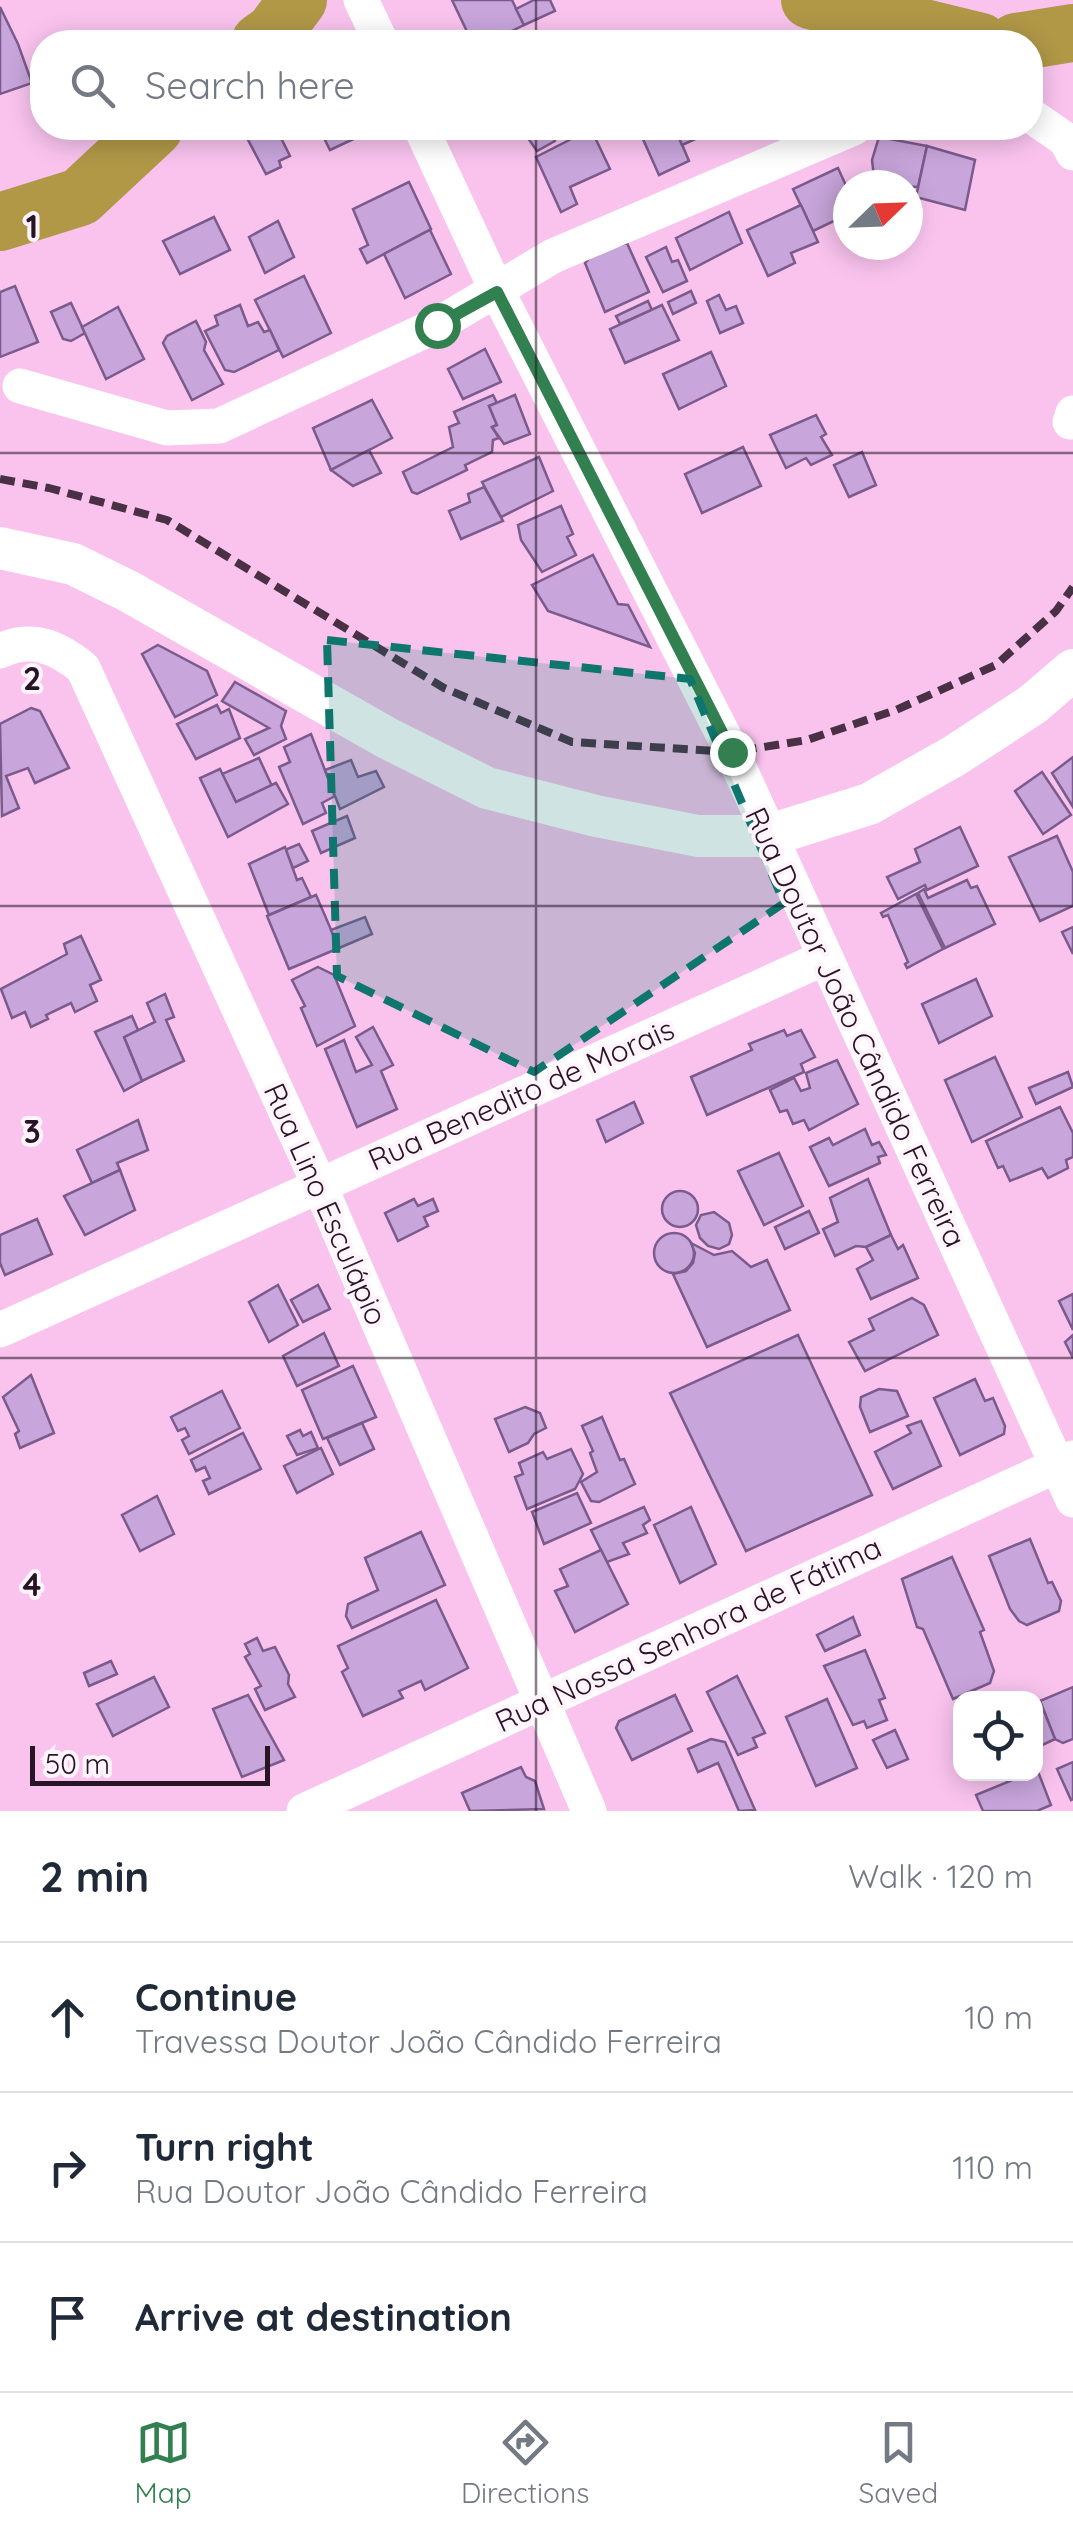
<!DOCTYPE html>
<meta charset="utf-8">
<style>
:root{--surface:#fff;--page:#f6f6f7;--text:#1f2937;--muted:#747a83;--line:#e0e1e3;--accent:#327f4f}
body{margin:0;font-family:Quicksand,sans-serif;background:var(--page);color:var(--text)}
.controls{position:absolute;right:30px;bottom:30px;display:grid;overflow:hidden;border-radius:20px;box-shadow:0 5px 25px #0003}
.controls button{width:90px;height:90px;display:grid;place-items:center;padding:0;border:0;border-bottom:2px solid var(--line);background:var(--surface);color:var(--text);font:50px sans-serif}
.compass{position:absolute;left:833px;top:170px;width:90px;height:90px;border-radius:50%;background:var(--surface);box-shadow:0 5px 25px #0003;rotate:67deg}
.scale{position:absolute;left:30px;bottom:25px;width:240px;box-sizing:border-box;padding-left:10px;border:5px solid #271424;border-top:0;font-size:28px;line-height:35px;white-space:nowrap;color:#271424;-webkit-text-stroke:8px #fff4fc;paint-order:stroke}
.stop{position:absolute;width:30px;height:30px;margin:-22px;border:8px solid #327f4f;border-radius:50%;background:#fff}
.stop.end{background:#327f4f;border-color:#fff;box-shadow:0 2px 10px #0008}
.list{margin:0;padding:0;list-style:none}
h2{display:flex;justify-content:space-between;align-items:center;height:130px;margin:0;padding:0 40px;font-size:42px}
h2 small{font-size:32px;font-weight:400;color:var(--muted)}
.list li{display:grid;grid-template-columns:65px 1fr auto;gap:30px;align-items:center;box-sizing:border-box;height:150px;padding:0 40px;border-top:2px solid var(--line)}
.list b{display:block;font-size:38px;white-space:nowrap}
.list p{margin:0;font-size:32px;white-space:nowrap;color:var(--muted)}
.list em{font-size:32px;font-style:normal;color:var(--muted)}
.icon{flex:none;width:55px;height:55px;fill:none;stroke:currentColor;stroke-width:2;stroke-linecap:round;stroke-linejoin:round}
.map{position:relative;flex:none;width:1073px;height:1811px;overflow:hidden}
.search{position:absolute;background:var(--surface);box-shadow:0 5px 25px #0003;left:30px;right:30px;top:30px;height:110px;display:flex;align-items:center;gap:25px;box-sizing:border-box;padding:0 35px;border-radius:40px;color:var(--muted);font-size:38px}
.sheet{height:580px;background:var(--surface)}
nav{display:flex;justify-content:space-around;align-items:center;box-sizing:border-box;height:140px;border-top:2px solid var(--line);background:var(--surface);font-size:28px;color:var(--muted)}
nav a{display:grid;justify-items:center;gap:5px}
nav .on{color:var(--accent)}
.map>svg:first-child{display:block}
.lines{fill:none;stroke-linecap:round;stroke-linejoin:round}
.river{stroke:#b09847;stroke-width:58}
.building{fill:#c8a5db;stroke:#7b5b8c;stroke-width:2.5}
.minor{stroke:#fff;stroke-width:35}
.major{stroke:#fff;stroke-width:42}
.rail{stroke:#493044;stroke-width:8;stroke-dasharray:15 8;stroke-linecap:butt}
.route{stroke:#327f4f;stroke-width:12}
.marked{fill:#0f766e;fill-opacity:0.2;stroke:#0f766e;stroke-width:8;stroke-dasharray:20 12;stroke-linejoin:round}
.grid{fill:none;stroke:#271424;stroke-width:2.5;stroke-opacity:0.55}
.labels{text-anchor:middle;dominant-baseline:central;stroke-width:8;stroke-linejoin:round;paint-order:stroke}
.street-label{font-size:30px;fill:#271424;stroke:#fff4fc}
.grid-label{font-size:32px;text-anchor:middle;font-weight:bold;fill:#271424;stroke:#fff4fc;stroke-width:8;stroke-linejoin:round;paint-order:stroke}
</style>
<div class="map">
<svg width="1073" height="1811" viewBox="0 0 1073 1811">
<rect width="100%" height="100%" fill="#f9c3ee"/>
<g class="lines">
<g class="river">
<polyline points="810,0 981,42"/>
<polyline points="260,42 274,32 298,0"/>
<polyline points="1016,42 1073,33"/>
<polyline points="0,222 80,197 154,128"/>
</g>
</g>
<g class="building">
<polygon points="452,0 512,0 524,25 489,42 472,42"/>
<polygon points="534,0 550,0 555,11 524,25 516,9"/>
<polygon points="0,7 18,44 32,83 0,94"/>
<polygon points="265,128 276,128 290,156 279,161 281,167 266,174 246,136"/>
<polygon points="319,128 377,128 330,150"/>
<polygon points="521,128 551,128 555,141 537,151"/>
<polygon points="638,128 675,128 689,161 659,175"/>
<polygon points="675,128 720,128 682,145"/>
<polygon points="591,129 610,169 570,187 577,204 561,212 536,157"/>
<polygon points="879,137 927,146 918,187 875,185 872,160"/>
<polygon points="927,146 975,160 965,210 916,197"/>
<polygon points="838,168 848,190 848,231 844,232 838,219 813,231 793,189"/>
<polygon points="409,182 431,229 367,263 360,249 368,245 353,209"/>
<polygon points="801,205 818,242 791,253 795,263 768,276 747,230"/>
<polygon points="729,212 742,243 690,270 676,238"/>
<polygon points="214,217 230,250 180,274 163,241"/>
<polygon points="278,221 294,257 265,273 249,237"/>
<polygon points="430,230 451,274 405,298 384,254"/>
<polygon points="627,243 649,292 605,312 585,263 595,252"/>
<polygon points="666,247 672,262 678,260 687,281 663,292 646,257"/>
<polygon points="304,276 331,333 283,357 255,300"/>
<polygon points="15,286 38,342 0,357 0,292"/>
<polygon points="691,291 696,303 673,314 668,302"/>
<polygon points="719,295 726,310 736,306 743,323 720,333 707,301"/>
<polygon points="648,301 652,310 620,324 616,316"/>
<polygon points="71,303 85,333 71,341 63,339 51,312"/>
<polygon points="240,305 248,326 258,322 264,332 270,330 279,350 234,372 225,370 205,331 218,325 215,316"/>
<polygon points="662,305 679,340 625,363 610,329"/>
<polygon points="118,307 144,359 106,379 82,327"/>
<polygon points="196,321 206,342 204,350 223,384 192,400 163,343 167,336"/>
<polygon points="485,349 501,382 463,399 448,369"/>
<polygon points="711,352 726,386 679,409 663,374"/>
<polygon points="493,395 497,403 489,406 497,425 492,427 499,438 493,440 492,452 465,465 467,470 417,494 412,492 403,472 453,447 449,427 459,423 454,412"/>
<polygon points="515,395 530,434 504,444 492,427 497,425 489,406"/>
<polygon points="372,400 392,438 331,470 313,428"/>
<polygon points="816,415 826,434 821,437 832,455 811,465 806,458 786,468 770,435"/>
<polygon points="743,447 761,486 702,513 685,474"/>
<polygon points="369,450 381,473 353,486 331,470"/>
<polygon points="862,452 876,485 849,497 834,465"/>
<polygon points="539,457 553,491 501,517 482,482"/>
<polygon points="484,487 503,521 461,539 449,511 470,502 468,494"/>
<polygon points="561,506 573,534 567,537 576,555 542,572 521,540 518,525"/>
<polygon points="593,555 618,604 628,605 650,647 548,611 532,585"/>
<polygon points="158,645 207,671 217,695 175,717 142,654"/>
<polygon points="235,682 286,711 281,726 286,739 254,755 245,739 269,728 222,701"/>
<polygon points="217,705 221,713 229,709 240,738 196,759 177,724"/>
<polygon points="31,708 40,711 69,768 35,783 28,768 6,776 19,808 2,816 0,724"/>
<polygon points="311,734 335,796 322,803 326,813 303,824 279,767 290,762 284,747"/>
<polygon points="1073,757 1073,807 1052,773"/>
<polygon points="259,758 272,786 236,802 222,774"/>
<polygon points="351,760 358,777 376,771 384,787 340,809 325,770"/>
<polygon points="220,769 236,802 276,783 288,804 228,837 200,778"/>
<polygon points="1042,772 1071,815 1043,834 1015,791"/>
<polygon points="347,816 355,838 321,853 312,831"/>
<polygon points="960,827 978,866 927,890 925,885 898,899 887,877 920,862 915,849"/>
<polygon points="1057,836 1073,872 1073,906 1040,921 1009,857"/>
<polygon points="299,844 308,861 293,868 285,850"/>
<polygon points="285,847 297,880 302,878 311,897 269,915 249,864"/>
<polygon points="967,880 971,888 977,886 995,924 945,948 918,893 924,889 928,898"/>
<polygon points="916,894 943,949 907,968 905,964 908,962 888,915 883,917 881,913"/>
<polygon points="316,895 339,948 289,969 267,916"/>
<polygon points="365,917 372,934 339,948 331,930"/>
<polygon points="1073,927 1073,954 1062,932"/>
<polygon points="81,936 101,980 90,985 97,1001 75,1012 71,1003 46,1015 48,1019 31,1027 25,1012 12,1018 1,989 67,954 64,944"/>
<polygon points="318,967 334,975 355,1026 317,1046 301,1008 305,1006 292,980"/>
<polygon points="976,979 992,1016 939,1043 922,1004"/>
<polygon points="165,994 174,1017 166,1020 184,1061 142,1081 124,1037 155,1022 147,1003"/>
<polygon points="132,1016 138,1030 124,1037 142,1081 124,1091 95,1032"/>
<polygon points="373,1027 393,1065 381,1071 397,1109 357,1127 325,1049 344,1040 356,1072 372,1065 356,1037"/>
<polygon points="784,1030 787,1036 801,1030 815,1057 801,1064 804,1072 707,1115 691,1077 752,1050 749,1044"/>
<polygon points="995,1057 1022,1117 972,1142 945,1080"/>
<polygon points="837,1060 858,1104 809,1130 804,1120 793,1124 787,1110 780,1112 770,1090 794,1078 801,1091 810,1088 806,1073"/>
<polygon points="1068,1072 1073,1087 1036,1104 1029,1088"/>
<polygon points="634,1102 643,1123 606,1142 597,1120"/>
<polygon points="1060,1107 1073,1133 1073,1157 1066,1160 1068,1168 1048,1178 1042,1168 1010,1181 1003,1166 998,1168 986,1141"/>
<polygon points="138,1120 148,1150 117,1163 120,1170 92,1183 77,1150"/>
<polygon points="865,1129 872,1145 879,1142 886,1155 878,1157 880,1163 829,1186 810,1147 829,1138 833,1145"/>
<polygon points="779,1153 803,1206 764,1225 738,1171"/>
<polygon points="120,1170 135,1210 85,1235 64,1196"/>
<polygon points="868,1179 891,1235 866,1247 856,1246 835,1256 823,1229 838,1222 830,1198"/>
<circle cx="680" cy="1209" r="18"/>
<polygon points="414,1199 418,1206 433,1199 438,1211 424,1217 428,1226 398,1241 385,1213"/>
<polygon points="809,1211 819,1233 785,1249 775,1227"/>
<polygon points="714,1212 729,1223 732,1235 729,1244 719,1249 708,1246 700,1238 696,1225 701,1215"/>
<polygon points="37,1219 52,1254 5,1275 0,1263 0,1235"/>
<circle cx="674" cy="1253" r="20"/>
<polygon points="891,1235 898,1249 903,1245 918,1278 871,1299 857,1269 873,1260 866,1247"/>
<polygon points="691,1243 714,1255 732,1251 751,1267 767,1260 790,1310 707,1347 673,1274 686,1271 693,1263 695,1253"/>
<polygon points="278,1285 298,1325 269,1342 249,1302"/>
<polygon points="318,1285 330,1309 303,1322 291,1300"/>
<polygon points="1073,1294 1073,1330 1059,1301"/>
<polygon points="912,1298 924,1305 938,1335 865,1371 849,1342 874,1330 869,1319"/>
<polygon points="324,1333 339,1366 297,1386 283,1356"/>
<polygon points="798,1335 872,1495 746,1551 670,1393"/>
<polygon points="1073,1335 1073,1358 1065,1342"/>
<polygon points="353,1366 376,1417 323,1439 302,1390"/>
<polygon points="31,1375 54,1433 20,1448 15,1434 19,1431 3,1397"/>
<polygon points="975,1379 985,1401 993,1398 1005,1426 1004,1434 960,1455 934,1398"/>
<polygon points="879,1389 897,1391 908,1416 870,1432 860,1407 861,1397"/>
<polygon points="222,1391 240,1428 189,1454 182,1440 189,1436 185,1428 178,1431 171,1417"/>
<polygon points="525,1407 540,1413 546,1428 534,1434 528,1443 509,1452 495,1419"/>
<polygon points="602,1417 620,1460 624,1459 635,1484 599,1502 591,1501 581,1482 597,1472 590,1453 593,1451 582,1426"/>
<polygon points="921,1421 941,1466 893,1489 875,1452 911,1433 907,1426"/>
<polygon points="362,1423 374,1449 340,1465 327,1438"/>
<polygon points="300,1430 303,1436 311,1432 318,1448 297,1455 287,1436"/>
<polygon points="243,1433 261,1469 209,1494 203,1481 210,1478 205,1467 196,1471 191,1460"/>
<polygon points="321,1448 333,1474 297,1493 284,1466"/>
<polygon points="571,1449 583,1474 575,1489 527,1509 515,1477 523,1474 519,1463 543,1452 547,1459"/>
<polygon points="577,1493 591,1523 544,1544 532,1512"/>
<polygon points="157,1496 174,1534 140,1551 122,1515"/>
<polygon points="644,1507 650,1520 643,1525 647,1533 623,1543 629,1554 607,1562 591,1530"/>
<polygon points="691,1507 716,1564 680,1583 654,1525"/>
<polygon points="421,1532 445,1585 352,1628 346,1616 348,1604 378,1590 365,1558"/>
<polygon points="1030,1539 1048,1583 1052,1582 1061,1601 1059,1611 1027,1625 1019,1621 1010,1609 989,1556"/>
<polygon points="601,1550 628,1604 575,1632 555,1591 568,1586 560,1569"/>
<polygon points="952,1557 984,1630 980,1632 994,1671 990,1683 953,1699 923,1629 917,1627 902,1579"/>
<polygon points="436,1600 468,1668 425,1690 421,1681 399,1691 403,1698 363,1716 342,1672 348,1668 338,1646"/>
<polygon points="853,1617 860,1635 825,1651 817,1635"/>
<polygon points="257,1638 263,1651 275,1647 289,1675 288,1684 295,1697 265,1710 255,1689 261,1686 245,1657 250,1654 245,1644"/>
<polygon points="865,1650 885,1698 879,1700 887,1720 867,1728 864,1721 853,1725 824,1666"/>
<polygon points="111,1661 117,1674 89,1686 84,1673"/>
<polygon points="737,1676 765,1733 753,1738 757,1747 738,1755 707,1692"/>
<polygon points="154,1677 169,1707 113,1736 97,1704"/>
<polygon points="1073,1687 1073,1739 1063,1743 1055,1739 1040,1701"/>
<polygon points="248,1695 284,1760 242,1777 213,1709"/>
<polygon points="675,1695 692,1731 632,1760 616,1728 619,1721"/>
<polygon points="827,1699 857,1768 816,1786 786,1717"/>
<polygon points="1040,1701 1055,1739 1036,1748 1036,1703"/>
<polygon points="895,1730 908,1759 887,1768 873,1740"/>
<polygon points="711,1739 725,1742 755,1810 739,1811 718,1763 698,1772 688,1749"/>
<polygon points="1073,1762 1073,1799 1071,1800 1057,1769"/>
<polygon points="521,1767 526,1777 535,1781 544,1809 470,1811 462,1793"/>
<polygon points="1037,1769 1051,1805 1037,1811 983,1811 976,1795 1027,1774 1036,1774"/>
</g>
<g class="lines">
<g class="minor">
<polyline points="361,0 381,42"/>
<polyline points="1030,115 1066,140 1073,153"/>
<polyline points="421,128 497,291 732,752 1073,1500"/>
<polyline points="20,386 167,428 219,426 437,325 553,256 854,128"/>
<polyline points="1070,422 1073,413"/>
<path d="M 0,651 C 32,636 57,647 83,668 L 319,1184 L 589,1811"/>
<polyline points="0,1330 824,958"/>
<polyline points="304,1811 1073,1458"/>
</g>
<polyline class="major" points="0,548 73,564 128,591 387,738 487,788 596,816 698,836 767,836 869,804 954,756 1032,705 1073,670"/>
<polyline class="rail" points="0,479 49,488 167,520 444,688 572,742 732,752 807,740 896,710 996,665 1056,611 1073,587"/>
</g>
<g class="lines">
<polyline class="route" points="437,325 497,292 732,752"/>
</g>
<path class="marked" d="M 327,640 L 690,679 L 784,903 L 534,1072 L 337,976 Z"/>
<path class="grid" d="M 536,0 L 536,42M 536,128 L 536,1811M 0,453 L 1073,453M 0,906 L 1073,906M 0,1358 L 1073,1358"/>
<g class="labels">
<g class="street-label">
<text transform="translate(856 1027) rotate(65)">Rua Doutor João Cândido Ferreira</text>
<text transform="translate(521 1094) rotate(-24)">Rua Benedito de Morais</text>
<text transform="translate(326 1204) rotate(66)">Rua Lino Esculápio</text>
<text transform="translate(688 1634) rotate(-25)">Rua Nossa Senhora de Fátima</text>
</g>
</g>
<g class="grid-label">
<text x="32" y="238">1</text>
<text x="32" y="690">2</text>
<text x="32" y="1143">3</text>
<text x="32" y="1596">4</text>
</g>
</svg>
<div class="controls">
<button><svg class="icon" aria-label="locate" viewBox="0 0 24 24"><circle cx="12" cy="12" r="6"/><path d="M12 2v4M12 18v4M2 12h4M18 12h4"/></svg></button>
</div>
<svg class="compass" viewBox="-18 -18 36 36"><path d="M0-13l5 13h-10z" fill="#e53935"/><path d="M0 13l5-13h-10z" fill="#747a83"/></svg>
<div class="scale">50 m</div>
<div class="stop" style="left:437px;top:325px"></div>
<div class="stop end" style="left:732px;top:752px"></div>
<div class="search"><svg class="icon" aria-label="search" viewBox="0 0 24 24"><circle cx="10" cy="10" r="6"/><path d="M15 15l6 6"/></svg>Search here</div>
</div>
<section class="sheet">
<h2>2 min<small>Walk · 120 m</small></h2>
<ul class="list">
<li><svg class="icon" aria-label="ahead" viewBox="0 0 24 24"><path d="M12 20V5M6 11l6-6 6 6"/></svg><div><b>Continue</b><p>Travessa Doutor João Cândido Ferreira</p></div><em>10 m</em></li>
<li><svg class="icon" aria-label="right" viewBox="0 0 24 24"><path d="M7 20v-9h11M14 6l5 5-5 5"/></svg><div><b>Turn right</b><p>Rua Doutor João Cândido Ferreira</p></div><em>110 m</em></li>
<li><svg class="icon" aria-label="arrive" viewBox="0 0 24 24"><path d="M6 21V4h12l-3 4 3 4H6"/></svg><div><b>Arrive at destination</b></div></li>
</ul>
</section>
<nav>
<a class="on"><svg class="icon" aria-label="map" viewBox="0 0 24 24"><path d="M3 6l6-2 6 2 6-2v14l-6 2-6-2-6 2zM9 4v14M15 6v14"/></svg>Map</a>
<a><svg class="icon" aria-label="directions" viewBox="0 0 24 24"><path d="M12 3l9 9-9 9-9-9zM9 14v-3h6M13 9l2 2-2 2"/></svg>Directions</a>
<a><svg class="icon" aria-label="saved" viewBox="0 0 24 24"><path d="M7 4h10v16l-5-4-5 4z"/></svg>Saved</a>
</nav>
